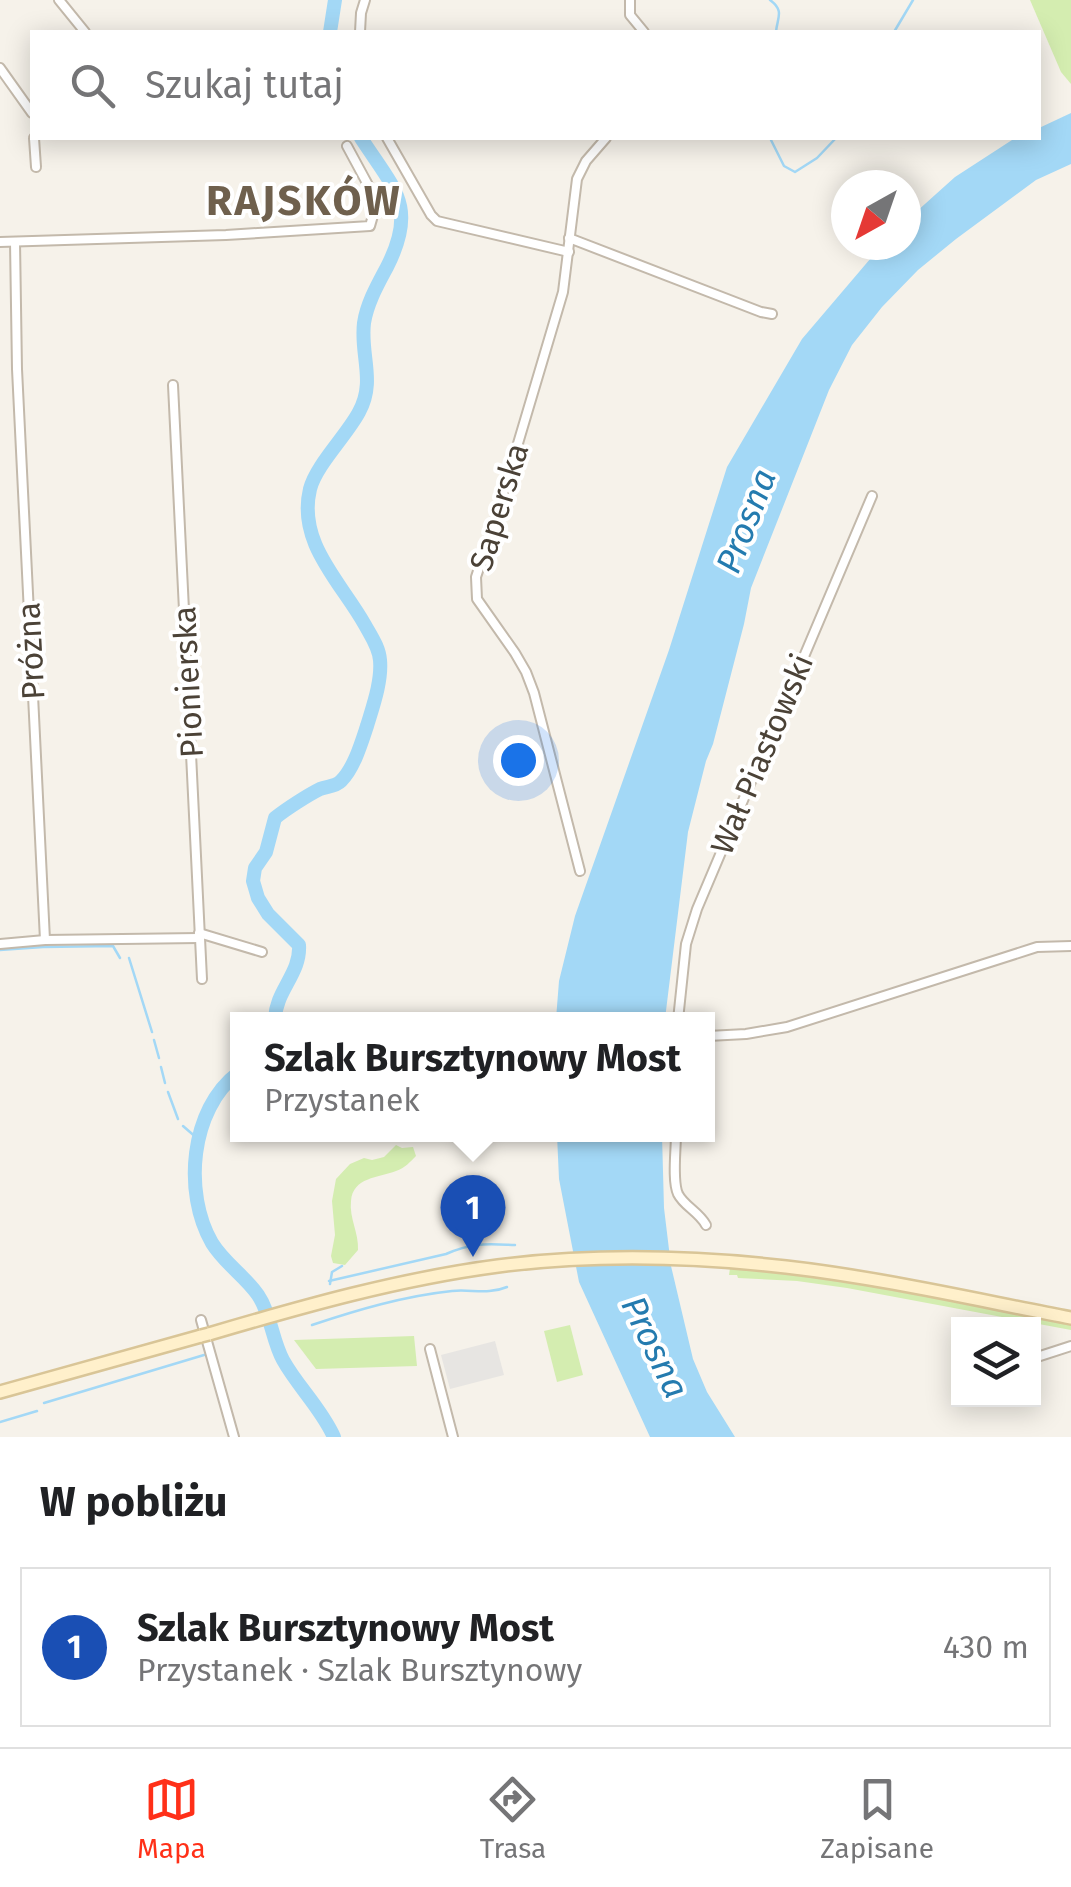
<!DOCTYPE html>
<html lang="pl">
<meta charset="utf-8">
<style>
:root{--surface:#fff;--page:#f6f6f6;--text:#202124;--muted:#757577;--line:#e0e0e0;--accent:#ff3018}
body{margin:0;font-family:"Fira Sans",sans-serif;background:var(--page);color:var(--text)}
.controls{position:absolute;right:30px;bottom:30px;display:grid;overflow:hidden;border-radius:0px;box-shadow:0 5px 25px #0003}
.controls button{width:90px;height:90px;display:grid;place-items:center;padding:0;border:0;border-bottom:2px solid var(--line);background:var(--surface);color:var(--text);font:50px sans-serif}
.compass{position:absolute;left:831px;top:170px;width:90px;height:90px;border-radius:50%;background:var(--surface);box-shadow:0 5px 25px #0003;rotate:220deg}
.you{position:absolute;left:518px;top:760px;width:35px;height:35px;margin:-25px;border:8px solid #fff;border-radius:50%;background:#1a73e8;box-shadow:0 0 0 15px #1a73e833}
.badge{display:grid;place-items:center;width:65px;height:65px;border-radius:50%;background:var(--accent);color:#fff;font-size:32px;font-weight:700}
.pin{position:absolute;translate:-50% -82px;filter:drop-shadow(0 2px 5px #0008)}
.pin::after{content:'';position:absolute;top:52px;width:35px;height:30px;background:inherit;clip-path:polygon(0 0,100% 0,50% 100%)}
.popup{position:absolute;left:230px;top:1012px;width:485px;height:130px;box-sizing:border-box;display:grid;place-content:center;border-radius:0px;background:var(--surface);filter:drop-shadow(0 2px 8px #0005);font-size:32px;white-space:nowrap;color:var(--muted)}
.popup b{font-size:38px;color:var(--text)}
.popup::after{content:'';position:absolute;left:50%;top:100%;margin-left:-20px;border:20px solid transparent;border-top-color:var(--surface)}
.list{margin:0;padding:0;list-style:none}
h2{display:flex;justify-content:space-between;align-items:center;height:130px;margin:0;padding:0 40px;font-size:42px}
h2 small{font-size:32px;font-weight:400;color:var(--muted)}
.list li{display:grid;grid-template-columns:65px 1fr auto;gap:30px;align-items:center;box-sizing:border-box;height:160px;margin:0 20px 20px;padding:0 20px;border:2px solid var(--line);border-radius:0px}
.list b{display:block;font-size:38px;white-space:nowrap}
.list p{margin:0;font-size:32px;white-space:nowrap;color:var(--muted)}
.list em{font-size:32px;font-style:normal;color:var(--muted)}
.icon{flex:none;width:55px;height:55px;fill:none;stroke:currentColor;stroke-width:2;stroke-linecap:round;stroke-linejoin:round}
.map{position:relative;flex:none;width:1071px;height:1437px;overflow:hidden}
.search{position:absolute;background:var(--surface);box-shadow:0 5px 25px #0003;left:30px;right:30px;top:30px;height:110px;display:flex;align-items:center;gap:25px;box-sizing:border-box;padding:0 35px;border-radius:0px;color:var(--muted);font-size:38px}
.sheet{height:310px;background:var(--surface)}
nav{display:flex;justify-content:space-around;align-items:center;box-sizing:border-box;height:140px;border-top:2px solid var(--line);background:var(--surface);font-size:28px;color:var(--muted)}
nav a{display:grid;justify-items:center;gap:5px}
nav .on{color:var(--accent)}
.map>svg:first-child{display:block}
.green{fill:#d4edb0}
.parking{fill:#e7e5e2}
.water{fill:#a3d8f6}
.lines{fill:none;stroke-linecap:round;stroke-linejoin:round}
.stream{stroke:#a3d8f6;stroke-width:2.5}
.river{stroke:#a3d8f6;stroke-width:14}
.minor-casing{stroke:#c3b9ab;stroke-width:12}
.secondary-casing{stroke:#d9c597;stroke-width:16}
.minor{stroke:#fff;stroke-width:8}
.secondary{stroke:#fff0cb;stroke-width:11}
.secondary-bridge-casing{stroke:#d9c597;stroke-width:16;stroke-linecap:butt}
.secondary-bridge{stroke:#fff0cb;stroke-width:11}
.labels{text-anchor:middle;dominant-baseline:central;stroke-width:8;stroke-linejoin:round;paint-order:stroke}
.street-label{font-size:32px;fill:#4b4237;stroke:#fff}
.water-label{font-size:35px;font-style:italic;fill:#247baf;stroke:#fff}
.district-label{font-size:42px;font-weight:bold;letter-spacing:2.5px;fill:#6f604d;stroke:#fff}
</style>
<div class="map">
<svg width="1071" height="1437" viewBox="0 0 1071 1437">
<rect width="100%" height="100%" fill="#f6f2ea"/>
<g class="green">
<polygon points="1030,0 1071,0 1071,84 1061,72"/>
<path d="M 396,1145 L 402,1148 L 413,1147 L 416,1156 C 410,1162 405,1168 396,1171 C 378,1178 353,1177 351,1201 C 349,1218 359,1233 358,1250 L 345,1265 L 333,1263 L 331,1256 L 335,1235 L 332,1201 L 336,1179 L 350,1164 L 364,1158 L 372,1160 L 384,1157 Z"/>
<polygon points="713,1264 849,1280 1071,1323 1071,1330 847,1288 797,1281 738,1278 737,1275 729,1275 730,1268 713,1268"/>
<polygon points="570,1325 583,1375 557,1382 544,1331"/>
<polygon points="414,1336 417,1366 316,1369 294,1340"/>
</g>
<polygon class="parking" points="495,1341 504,1375 450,1389 441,1355"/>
<g class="water">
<polygon points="1071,113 1071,164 1036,180 956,239 918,270 882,307 852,345 829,390 751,588 744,624 713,744 706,761 688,832 665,1019 556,1019 559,981 575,916 669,650 727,467 802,339 882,245 906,245 906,221 955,177 1012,140 1018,138 1038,138 1039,128"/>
<polygon points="557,1135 662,1135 664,1208 671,1266 693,1359 707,1392 735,1437 650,1437 579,1282 559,1179"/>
</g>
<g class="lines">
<g class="stream">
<path d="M 770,0 C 785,11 777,18 776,32"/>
<polyline points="894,32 913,0"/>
<polyline points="770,138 784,166 795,172 817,158 836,138"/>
<polyline points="0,950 43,947 113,946 120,958"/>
<polyline points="129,958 152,1032"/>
<polyline points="154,1040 159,1058"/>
<polyline points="161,1067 165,1083"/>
<polyline points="168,1092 178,1119"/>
<polyline points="183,1126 198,1139"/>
<path d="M 329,1281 L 446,1254 C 473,1242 487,1244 515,1245"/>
<polyline points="330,1284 332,1272 342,1266"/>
<path d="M 312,1325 C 357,1310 404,1296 452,1291 C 471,1289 488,1295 507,1287"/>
<polyline points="44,1403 204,1355"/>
<polyline points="0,1422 37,1411"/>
</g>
<g class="river">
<polyline points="330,32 335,0"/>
<path d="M 275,1020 C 275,991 301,974 299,945 L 268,914 L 258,898 L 253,881 L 255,868 L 266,852 L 275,818 C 286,809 308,795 320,789 C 327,786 335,787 341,781 C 354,768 361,744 367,726 C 373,706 382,681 380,660 C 379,647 371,636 365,625 C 341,582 297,543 310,489 C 316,465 347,435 359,412 C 376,381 360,355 364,323 C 367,303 378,284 387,267 C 418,206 394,189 361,138"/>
<path d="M 238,1073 C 190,1109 183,1193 212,1243 C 225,1264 245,1276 258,1295 C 271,1314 272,1340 283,1360 C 298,1387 321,1408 334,1437"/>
</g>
<g class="minor-casing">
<g id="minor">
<polyline points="59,0 85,32"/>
<polyline points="630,0 630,15 644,32"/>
<polyline points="360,32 361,13 365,0"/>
<polyline points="0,68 32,113"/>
<polyline points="34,138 36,167"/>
<polyline points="387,138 431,215 437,221 569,252"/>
<polyline points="569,238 761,312 772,314"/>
<polyline points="0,242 226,235 370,226 376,205 374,196 347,146"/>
<polyline points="15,242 17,369 45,940"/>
<polyline points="173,385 202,979"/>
<polyline points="580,871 534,693 526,672 515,653 477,599 476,577 497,514 563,292 577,179 586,161 606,138"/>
<polyline points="199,933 262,952"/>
<polyline points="0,944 45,940 199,938"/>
<polyline points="678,1020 686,944 697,909 872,496"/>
<polyline points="708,1036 746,1034 787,1027 1037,947 1071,946"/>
<path d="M 676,1134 C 676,1150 672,1181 678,1194 C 684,1206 699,1212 706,1225"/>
<polyline points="201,1320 234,1437"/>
<polyline points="430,1349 453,1437"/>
<polyline points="1034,1358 1071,1346"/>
</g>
</g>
<g class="secondary-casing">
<g id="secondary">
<path d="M 209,1334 C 304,1306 399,1279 498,1266 C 593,1254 690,1256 786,1267 C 882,1278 977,1300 1071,1318"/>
<polyline points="0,1392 201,1336"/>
</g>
</g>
<use href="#minor" class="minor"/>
<use href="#secondary" class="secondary"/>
<g class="secondary-bridge-casing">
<polyline id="secondary-bridge" points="201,1336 209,1334"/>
</g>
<use href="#secondary-bridge" class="secondary-bridge"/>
</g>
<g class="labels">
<g class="street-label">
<text transform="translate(499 507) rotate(-73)">Saperska</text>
<text transform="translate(31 651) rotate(-93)">Próżna</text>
<text transform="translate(188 682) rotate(-93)">Pionierska</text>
<text transform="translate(762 754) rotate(-67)">Wał Piastowski</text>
</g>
<g class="water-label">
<text transform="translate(746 521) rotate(-69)">Prosna</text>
<text transform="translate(655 1347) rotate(64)">Prosna</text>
</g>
<g class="district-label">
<text x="304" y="201">RAJSKÓW</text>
</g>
</g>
</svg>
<div class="controls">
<button><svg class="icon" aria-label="layers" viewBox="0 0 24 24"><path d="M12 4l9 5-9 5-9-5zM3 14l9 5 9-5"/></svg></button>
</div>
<svg class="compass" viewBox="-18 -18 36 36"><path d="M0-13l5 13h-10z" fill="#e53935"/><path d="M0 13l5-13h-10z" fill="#757577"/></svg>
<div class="you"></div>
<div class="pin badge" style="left:473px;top:1257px;background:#1a4fb4">1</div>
<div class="popup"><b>Szlak Bursztynowy Most</b>Przystanek</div>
<div class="search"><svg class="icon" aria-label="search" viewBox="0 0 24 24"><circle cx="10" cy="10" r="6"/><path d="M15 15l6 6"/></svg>Szukaj tutaj</div>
</div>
<section class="sheet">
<h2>W pobliżu<small></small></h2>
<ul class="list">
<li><span class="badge" style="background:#1a4fb4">1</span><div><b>Szlak Bursztynowy Most</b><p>Przystanek · Szlak Bursztynowy</p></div><em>430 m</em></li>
</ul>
</section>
<nav>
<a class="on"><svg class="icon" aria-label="map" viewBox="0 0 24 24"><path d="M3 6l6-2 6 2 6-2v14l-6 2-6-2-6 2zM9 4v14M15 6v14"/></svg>Mapa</a>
<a><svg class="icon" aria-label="directions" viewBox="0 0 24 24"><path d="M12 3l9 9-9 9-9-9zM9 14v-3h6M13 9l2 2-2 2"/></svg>Trasa</a>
<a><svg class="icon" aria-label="saved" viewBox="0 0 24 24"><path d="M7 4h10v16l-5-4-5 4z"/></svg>Zapisane</a>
</nav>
